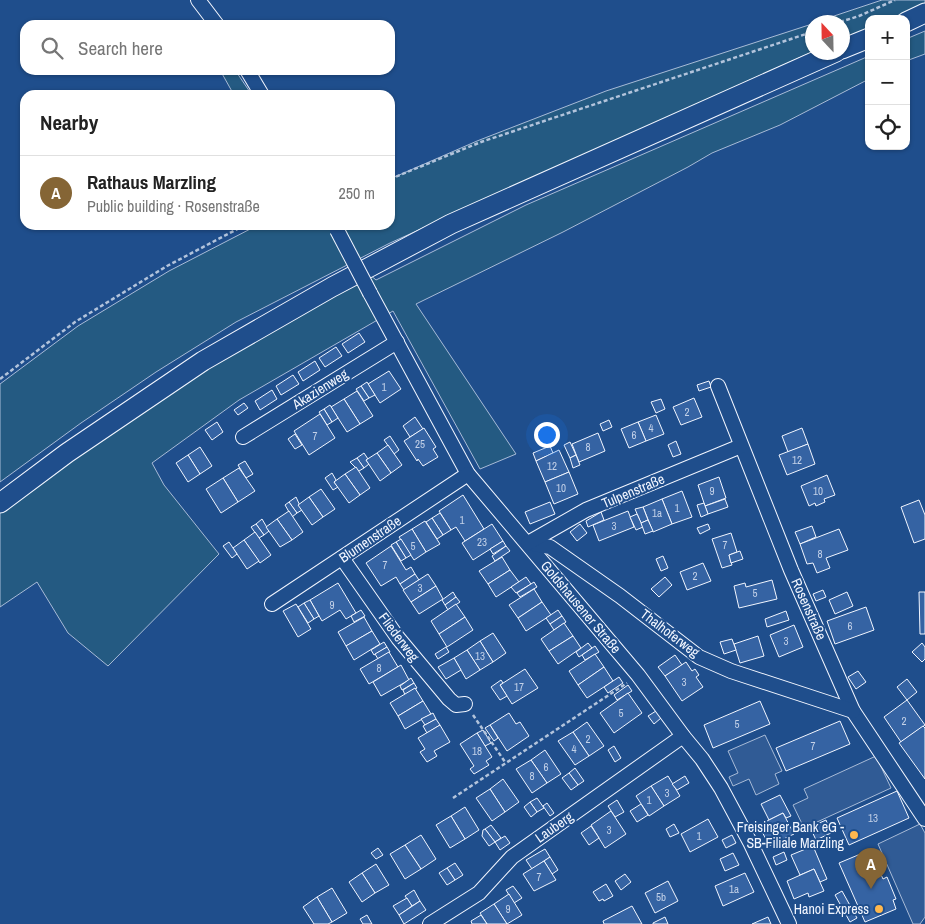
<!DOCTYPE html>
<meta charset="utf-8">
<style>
:root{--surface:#fff;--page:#f2f2f2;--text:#222;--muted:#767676;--line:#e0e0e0;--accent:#856535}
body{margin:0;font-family:"Archivo Narrow",sans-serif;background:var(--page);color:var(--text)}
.controls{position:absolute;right:15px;top:15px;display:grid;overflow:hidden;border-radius:10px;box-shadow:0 1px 4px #0004}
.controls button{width:45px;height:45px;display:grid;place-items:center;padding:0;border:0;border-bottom:1px solid var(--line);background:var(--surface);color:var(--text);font:25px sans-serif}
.compass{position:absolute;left:805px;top:15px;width:45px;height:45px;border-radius:50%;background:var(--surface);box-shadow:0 1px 4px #0004;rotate:338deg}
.you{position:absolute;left:546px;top:434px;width:18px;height:18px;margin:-12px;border:4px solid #fff;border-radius:50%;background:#1a73e8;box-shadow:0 0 0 8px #1a73e833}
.badge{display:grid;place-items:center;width:32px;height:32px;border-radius:50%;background:var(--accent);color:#fff;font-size:16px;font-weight:700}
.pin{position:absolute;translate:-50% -41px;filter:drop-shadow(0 1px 2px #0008)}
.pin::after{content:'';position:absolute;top:26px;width:18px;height:15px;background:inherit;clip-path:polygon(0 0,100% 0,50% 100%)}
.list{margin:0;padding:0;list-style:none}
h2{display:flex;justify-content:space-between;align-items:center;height:65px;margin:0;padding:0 20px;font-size:21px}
h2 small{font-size:16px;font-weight:400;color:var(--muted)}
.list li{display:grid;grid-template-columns:32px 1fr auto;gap:15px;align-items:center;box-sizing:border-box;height:75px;padding:0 20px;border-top:1px solid var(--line)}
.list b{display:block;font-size:19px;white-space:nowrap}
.list p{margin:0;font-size:16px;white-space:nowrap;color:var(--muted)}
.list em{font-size:16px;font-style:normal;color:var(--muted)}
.icon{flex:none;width:28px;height:28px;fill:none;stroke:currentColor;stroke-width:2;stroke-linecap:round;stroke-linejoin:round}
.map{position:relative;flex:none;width:925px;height:924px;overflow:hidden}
.search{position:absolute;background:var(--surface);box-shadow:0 1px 4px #0004;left:20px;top:20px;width:375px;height:55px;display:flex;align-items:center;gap:12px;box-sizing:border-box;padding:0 18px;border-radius:15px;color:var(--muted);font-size:19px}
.panel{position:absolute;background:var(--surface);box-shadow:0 1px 4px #0004;left:20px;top:90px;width:375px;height:140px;border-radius:15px}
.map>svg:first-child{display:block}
.green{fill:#245a82;stroke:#a8bbd7}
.parking{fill:#305b95;stroke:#a8bbd7}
.building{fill:#3563a3;stroke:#f2f6ff}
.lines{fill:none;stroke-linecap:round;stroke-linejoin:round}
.minor-casing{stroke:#f2f6ff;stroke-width:16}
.secondary-casing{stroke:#f2f6ff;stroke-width:21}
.path{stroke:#b3c4dc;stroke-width:2.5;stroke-dasharray:4 2.5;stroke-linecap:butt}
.minor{stroke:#1f4e8c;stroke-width:14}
.secondary{stroke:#1f4e8c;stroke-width:19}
.minor-bridge-casing{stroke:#f2f6ff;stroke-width:16;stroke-linecap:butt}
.minor-bridge{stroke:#1f4e8c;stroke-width:14}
.poi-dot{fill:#ffb74d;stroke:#1f4e8c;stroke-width:2}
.labels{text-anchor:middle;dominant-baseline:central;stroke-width:4;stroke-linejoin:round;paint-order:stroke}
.number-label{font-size:11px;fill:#c3d1e8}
.street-label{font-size:14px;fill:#f2f6ff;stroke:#1f4e8c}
.poi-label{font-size:14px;fill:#f2f6ff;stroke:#1f4e8c;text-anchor:end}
</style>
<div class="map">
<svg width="925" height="924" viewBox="0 0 925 924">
<rect width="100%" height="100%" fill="#1f4e8c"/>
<g class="green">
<polygon points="882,0 925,0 925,6 896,19 869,19 869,31 843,42 842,22 816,22"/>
<polygon points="812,24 812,52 390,243 236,322 156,372 81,423 0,482 0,384 78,326 169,271 258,225 390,225 390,179 477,141 606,91"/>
<polygon points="925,31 925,54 906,61 906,39"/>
<polygon points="869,56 869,79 780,125 712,153 688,167 563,232 416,304 516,454 480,469 393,311 239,400 152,463 164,485 219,554 108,666 68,633 37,582 0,607 0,510 208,365 369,274 376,280 526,205"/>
<polygon points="220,70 235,70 252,95 234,95"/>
</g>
<g class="parking">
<polygon points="765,735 782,771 775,774 779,784 756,795 749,779 733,786 729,777 738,773 728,751"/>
<polygon points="876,756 891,788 804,828 793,805 808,798 804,789"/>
<polygon points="920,824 925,833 925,917 920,924 913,924 878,844"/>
</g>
<g class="building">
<polygon points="359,333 365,342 348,353 342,344"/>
<polygon points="336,347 342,356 325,367 319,358"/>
<polygon points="315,361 320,370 303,381 298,372"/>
<polygon points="389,371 401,389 380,403 368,384"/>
<polygon points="293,375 299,384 281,395 276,386"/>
<polygon points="709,381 711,387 699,391 697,385"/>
<polygon points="367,382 375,395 369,398 361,386"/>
<polygon points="361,386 369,398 364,401 356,389"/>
<polygon points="272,390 277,399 260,410 255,401"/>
<polygon points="357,391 373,416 360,424 344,399"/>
<polygon points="694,398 702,417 681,425 673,407"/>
<polygon points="344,399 360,424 347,432 331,407"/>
<polygon points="661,399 665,409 656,413 651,402"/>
<polygon points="244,403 248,408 238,415 234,410"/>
<polygon points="330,405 338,418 332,422 324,409"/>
<polygon points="324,409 332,422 327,425 319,412"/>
<polygon points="320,414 335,438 309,455 294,431"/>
<polygon points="656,415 664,434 646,441 638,422"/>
<polygon points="415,417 423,429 410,437 403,426"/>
<polygon points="609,420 612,427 603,431 600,424"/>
<polygon points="217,422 223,432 212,440 205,430"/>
<polygon points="638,422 646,441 629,448 621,429"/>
<polygon points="424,428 436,447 433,449 438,457 423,466 418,459 417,461 404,441"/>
<polygon points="802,428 808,444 788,452 782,436"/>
<polygon points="598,433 605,451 579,462 572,444"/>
<polygon points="295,434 302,445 295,449 288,439"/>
<polygon points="390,436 399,450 394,454 384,440"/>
<polygon points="676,441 681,454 673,457 668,445"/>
<polygon points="570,442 576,455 570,458 564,445"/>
<polygon points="808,444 815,464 787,475 779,455"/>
<polygon points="388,445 402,465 391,473 377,453"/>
<polygon points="550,446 553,453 536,461 533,453"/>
<polygon points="200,447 212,466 200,474 188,455"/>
<polygon points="559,450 569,472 545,482 536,461"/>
<polygon points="364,453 368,459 366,460 369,464 364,468 357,458"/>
<polygon points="377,453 391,473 380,481 366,460"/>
<polygon points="188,455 200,474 188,482 176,463"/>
<polygon points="576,455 580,465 573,468 570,458"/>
<polygon points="357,458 364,468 359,471 350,462"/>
<polygon points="245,461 253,474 246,478 238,465"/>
<polygon points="356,467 370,488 360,495 345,474"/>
<polygon points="239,468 255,491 238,502 223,478"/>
<polygon points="569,472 578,494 554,504 545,482"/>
<polygon points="332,473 336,480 334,482 338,487 333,490 325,478"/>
<polygon points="345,474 360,495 349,503 334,482"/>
<polygon points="827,475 835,495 824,499 825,502 816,506 815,503 809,506 801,486"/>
<polygon points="719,477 726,498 705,506 698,485"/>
<polygon points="223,478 238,502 221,513 206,489"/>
<polygon points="321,489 335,509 323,517 309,497"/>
<polygon points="682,491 692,517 672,524 662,499"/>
<polygon points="463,495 484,529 465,541 456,527 451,530 439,511"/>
<polygon points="296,497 302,510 297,513 289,502"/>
<polygon points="309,497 323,517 312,525 298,505"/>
<polygon points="662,499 672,524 653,532 643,507"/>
<polygon points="725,499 728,507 708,514 705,506"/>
<polygon points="919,500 925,515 925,539 914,543 901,507"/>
<polygon points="289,502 297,513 292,517 285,505"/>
<polygon points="550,502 555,514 530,524 525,512"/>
<polygon points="704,503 708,514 701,517 697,505"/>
<polygon points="643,507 648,520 641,523 635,509"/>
<polygon points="289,511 303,532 292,540 277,519"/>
<polygon points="628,511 634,527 599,541 593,525"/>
<polygon points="601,512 604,520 588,527 586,521"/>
<polygon points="440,513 451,530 443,535 432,518"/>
<polygon points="637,514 643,527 636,530 630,517"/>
<polygon points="432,518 443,535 437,539 426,522"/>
<polygon points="262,519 269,531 264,535 256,524"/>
<polygon points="277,519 292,540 280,547 266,527"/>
<polygon points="648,520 653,531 645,534 641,523"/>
<polygon points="425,521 440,544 426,552 412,529"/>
<polygon points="256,524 264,535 259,538 251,527"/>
<polygon points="492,524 503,541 473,560 462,543"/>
<polygon points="580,524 587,533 577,541 570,532"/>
<polygon points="708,524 710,529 700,534 697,528"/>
<polygon points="812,526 816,537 800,544 795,532"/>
<polygon points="412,529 426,552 414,560 399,537"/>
<polygon points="839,529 848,550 826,558 830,568 817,573 813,563 807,564 800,544"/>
<polygon points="255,532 271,555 260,563 244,540"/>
<polygon points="731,533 737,552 729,555 732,565 722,568 712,539"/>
<polygon points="401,539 411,555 406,558 396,542"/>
<polygon points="244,540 259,561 247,569 233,548"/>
<polygon points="503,541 506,546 493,554 490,549"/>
<polygon points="229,542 237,554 232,558 223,546"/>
<polygon points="396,542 406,558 401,561 391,545"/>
<polygon points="391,546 406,570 411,567 415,574 400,584 396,577 381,586 366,563"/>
<polygon points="506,546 510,551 495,561 492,556"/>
<polygon points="740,551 743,559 731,563 729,555"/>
<polygon points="663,556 668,568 661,571 656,559"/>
<polygon points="502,557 510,570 488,584 479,571"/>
<polygon points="703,563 711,581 687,590 680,572"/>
<polygon points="510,570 519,582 496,597 488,584"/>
<polygon points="415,574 419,580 404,590 400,584"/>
<polygon points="428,574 436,586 411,602 403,590"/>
<polygon points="526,577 531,584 516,593 511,587"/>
<polygon points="665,577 672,585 659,597 651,589"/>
<polygon points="772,580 777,599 739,608 734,586 745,583 746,587"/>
<polygon points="534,582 537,587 520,597 517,593"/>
<polygon points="338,583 356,613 346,619 340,610 322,621 310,600"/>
<polygon points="436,586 443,599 419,614 411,602"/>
<polygon points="534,589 542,602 518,618 509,605"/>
<polygon points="823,590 826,597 816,601 813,594"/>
<polygon points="453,592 456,597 445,605 442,600"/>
<polygon points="847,592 853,606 835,614 829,600"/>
<polygon points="919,592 925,592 925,634 920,634"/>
<polygon points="456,597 460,602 448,610 445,605"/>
<polygon points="310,600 319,616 314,619 304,603"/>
<polygon points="542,602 551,615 526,631 518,618"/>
<polygon points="304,603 314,619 308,623 298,607"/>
<polygon points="296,604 311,629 298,637 283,611"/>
<polygon points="456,604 465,617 439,634 431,621"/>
<polygon points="866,607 874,630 835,644 827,621"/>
<polygon points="361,610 365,616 354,622 351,616"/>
<polygon points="558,610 562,616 550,624 546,618"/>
<polygon points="786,611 789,620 767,627 765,619"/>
<polygon points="562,616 566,622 554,630 550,624"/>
<polygon points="364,617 372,631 346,646 338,632"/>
<polygon points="465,617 473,630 447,647 439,634"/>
<polygon points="564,623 573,636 549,651 541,639"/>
<polygon points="794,625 803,647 779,657 770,635"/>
<polygon points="372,631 380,644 354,660 346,646"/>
<polygon points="493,633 506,653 493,662 480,641"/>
<polygon points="573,636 581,648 558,664 549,651"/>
<polygon points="758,636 764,656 740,663 734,644"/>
<polygon points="732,639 736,650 724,654 720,642"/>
<polygon points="480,641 493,662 480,670 467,650"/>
<polygon points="384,642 387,647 374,655 371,650"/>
<polygon points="588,643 592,648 579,657 576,652"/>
<polygon points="922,643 925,647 925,659 922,662 912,652"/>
<polygon points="595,646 599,652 585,660 582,655"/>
<polygon points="387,647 390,652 378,659 375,654"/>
<polygon points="446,647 449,652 438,659 435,654"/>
<polygon points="467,650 480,670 466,679 454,658"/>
<polygon points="389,652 398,667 369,684 360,669"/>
<polygon points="595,654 604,667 578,685 569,671"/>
<polygon points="675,655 682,665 665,676 658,667"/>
<polygon points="454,658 461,670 446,679 438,667"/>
<polygon points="686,662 692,671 695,669 699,675 696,677 703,687 682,701 665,676"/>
<polygon points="401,665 409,680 381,696 373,682"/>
<polygon points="604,667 613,681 587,698 578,685"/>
<polygon points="525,669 538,688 512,704 500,685"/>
<polygon points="858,671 866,682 856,689 848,677"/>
<polygon points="619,677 623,683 608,693 604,687"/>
<polygon points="411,678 414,683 402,690 400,686"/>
<polygon points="907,679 917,692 907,700 897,687"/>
<polygon points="501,680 503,683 500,685 507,696 500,700 491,687"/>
<polygon points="414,683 417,688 405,695 403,690"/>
<polygon points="628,685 632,691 617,700 614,695"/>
<polygon points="415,688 423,701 398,716 390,703"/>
<polygon points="628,693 642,713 614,733 600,713"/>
<polygon points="907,700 925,725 901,742 884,717"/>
<polygon points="423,701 431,714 405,729 398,716"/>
<polygon points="760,701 770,724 713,748 704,725"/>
<polygon points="656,711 661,718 654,724 648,716"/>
<polygon points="433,713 436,719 425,725 421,719"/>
<polygon points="509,713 516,724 520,722 529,736 507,751 490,725"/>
<polygon points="436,719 440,725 427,733 423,726"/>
<polygon points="840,721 850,744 786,771 776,748"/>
<polygon points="587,722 604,746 589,756 573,732"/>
<polygon points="440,725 450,742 434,751 437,756 427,762 420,752 425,749 418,738"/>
<polygon points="490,725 498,738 494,741 485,728"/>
<polygon points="923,726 925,728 925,779 899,743"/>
<polygon points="483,730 491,743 485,746 477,733"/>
<polygon points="573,732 589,756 575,765 558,741"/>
<polygon points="477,733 492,757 486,761 489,765 474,774 470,769 474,766 460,744"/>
<polygon points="614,746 621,758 615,762 608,750"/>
<polygon points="545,750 561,774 547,783 531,760"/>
<polygon points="531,760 547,783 532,793 516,769"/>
<polygon points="575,768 584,781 578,785 569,773"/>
<polygon points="569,773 578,785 571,790 562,778"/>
<polygon points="668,776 680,796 664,806 651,786"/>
<polygon points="685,776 689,783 677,790 672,784"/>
<polygon points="503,779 519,802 505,812 490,789"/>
<polygon points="651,786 664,806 649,816 636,796"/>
<polygon points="490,789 505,812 492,821 476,798"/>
<polygon points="897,791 909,818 849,845 837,818"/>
<polygon points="780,795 791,816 786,818 783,813 769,820 761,804"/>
<polygon points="537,798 544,808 537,812 530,802"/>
<polygon points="617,800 624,812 615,817 608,806"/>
<polygon points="530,802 537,812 531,817 524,807"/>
<polygon points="547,803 554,813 550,816 543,806"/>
<polygon points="641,804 648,815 637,822 630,811"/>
<polygon points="465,807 479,830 465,839 451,816"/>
<polygon points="611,811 626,834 605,848 591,825"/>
<polygon points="783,813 794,834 769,846 759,825"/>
<polygon points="451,816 465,839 450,848 436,825"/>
<polygon points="708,819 718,837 690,852 681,834"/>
<polygon points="826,820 831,833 816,840 810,827"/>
<polygon points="674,824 679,833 670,837 666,829"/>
<polygon points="491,825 501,838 495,842 485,829"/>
<polygon points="591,826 599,838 589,845 581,833"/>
<polygon points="485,829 495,842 489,846 482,836 483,830"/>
<polygon points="421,835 436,859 421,869 405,845"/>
<polygon points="732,835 736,843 726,848 722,840"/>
<polygon points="505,836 510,843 500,850 495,842"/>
<polygon points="405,845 421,869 405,879 390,854"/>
<polygon points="813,846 827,879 820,882 814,869 800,875 791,855"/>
<polygon points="378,848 383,855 376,859 371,853"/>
<polygon points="545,849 550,857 532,869 526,860"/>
<polygon points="870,850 883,879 887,877 896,899 893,900 896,909 865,922 839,863"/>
<polygon points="784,852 787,860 776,865 773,857"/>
<polygon points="733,853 739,865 725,871 720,859"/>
<polygon points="550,857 558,870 552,874 544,861"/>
<polygon points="544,861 556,880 534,891 523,874"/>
<polygon points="455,863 463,875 455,880 447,868"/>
<polygon points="376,864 389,885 375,893 362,873"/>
<polygon points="447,868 455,880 447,885 439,873"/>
<polygon points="814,869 824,891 809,897 808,893 794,899 787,881"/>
<polygon points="362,873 375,893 362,902 349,882"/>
<polygon points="745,873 754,892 723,906 715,886"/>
<polygon points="625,874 631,882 621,890 615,881"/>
<polygon points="668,881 678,901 655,913 645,893"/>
<polygon points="606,884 613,896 604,901 603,899 599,901 593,892"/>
<polygon points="513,886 522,898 514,903 506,890"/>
<polygon points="332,888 347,913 332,922 317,897"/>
<polygon points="414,890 420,901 412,906 405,896"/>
<polygon points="842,891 857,918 850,922 835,895"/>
<polygon points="509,894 522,915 507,924 494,904"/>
<polygon points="317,897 332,922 328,924 314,924 303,907"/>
<polygon points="407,898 412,906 399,915 393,906"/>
<polygon points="420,901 426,910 404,924 399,915"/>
<polygon points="494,904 507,924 487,924 480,913"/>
<polygon points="632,906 642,924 604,924 603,921"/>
<polygon points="367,915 372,924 363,924 360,919"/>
<polygon points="481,915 487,924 472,924 471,921"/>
<polygon points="665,917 668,924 653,924 653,923"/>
<polygon points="768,917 771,924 752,924"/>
</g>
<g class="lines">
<g class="minor-casing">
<g id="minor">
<polyline points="198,0 217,25"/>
<polyline points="247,70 262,95"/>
<polyline points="370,293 468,474 638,675 683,736 702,759 721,788 751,844 789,924"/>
<polyline points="718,386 791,570 853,711 925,819"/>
<polyline points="243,437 397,342"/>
<polyline points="528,543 550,547 620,596 699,657 731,671 853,711"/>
<polyline points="528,543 586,510 741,446"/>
<polyline points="342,558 398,638 449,699 456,705 465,704"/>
<polyline points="272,604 468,474"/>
<polyline points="430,924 479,893 512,857 683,736"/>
</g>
</g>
<g class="secondary-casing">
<g id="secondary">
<polyline points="906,22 925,13"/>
<polyline points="842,49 869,38"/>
<polyline points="0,503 67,453 203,361 332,287 451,224 836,52"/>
</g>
</g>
<g class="path">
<polyline points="840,22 859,16 895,0"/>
<polyline points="390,179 481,142 812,32"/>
<polyline points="0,379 75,322 167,266 245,225"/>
<polyline points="473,715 505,762"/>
<polyline points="453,798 627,683"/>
</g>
<use href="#minor" class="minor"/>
<use href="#secondary" class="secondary"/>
<g class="minor-bridge-casing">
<polyline id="minor-bridge" points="337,230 370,293"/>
</g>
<use href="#minor-bridge" class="minor-bridge"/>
</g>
<g class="poi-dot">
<circle cx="854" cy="835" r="5"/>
<circle cx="879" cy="909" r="5"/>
</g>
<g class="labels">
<g class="number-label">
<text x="384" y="387">1</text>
<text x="687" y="412">2</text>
<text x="651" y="428">4</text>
<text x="634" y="435">6</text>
<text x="315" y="436">7</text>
<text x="420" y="444">25</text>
<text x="588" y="447">8</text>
<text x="797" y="460">12</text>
<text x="552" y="466">12</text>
<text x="561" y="488">10</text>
<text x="712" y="491">9</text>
<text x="818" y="491">10</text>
<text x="677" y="508">1</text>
<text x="657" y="513">1a</text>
<text x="462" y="520">1</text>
<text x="614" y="526">3</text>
<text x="482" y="542">23</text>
<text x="725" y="545">7</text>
<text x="413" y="546">5</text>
<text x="820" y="554">8</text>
<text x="385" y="565">7</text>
<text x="695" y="576">2</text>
<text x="420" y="588">3</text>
<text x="755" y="593">5</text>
<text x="332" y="605">9</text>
<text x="850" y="626">6</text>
<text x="786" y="641">3</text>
<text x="480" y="656">13</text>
<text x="379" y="668">8</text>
<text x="684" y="682">3</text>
<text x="519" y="687">17</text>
<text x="621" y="713">5</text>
<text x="904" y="721">2</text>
<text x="737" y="724">5</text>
<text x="588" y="739">2</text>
<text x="813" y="746">7</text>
<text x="574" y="749">4</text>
<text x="477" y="751">18</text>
<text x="546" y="767">6</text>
<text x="532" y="776">8</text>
<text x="667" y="793">3</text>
<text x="649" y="800">1</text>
<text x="873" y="818">13</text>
<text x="609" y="830">3</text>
<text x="699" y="836">1</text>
<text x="539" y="877">7</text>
<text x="734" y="889">1a</text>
<text x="661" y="897">5b</text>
<text x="508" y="909">9</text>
</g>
<g class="street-label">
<text transform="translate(320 389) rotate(-32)">Akazienweg</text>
<text transform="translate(633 491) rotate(-23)">Tulpenstraße</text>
<text transform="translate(370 539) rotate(-34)">Blumenstraße</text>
<text transform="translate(581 607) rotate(50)">Goldshausener Straße</text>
<text transform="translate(809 609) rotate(66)">Rosenstraße</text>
<text transform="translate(670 633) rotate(37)">Thalhoferweg</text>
<text transform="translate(399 637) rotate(53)">Fliederweg</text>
<text transform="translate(554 827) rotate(-35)">Lauberg</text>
</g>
<g class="poi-label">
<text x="844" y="827">Freisinger Bank eG -<tspan x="844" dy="16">SB-Filiale Marzling</tspan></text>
<text x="869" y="909">Hanoi Express</text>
</g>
</g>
</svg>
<div class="controls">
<button>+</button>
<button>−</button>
<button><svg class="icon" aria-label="locate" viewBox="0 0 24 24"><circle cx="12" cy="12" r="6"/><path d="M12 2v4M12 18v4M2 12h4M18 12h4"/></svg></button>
</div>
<svg class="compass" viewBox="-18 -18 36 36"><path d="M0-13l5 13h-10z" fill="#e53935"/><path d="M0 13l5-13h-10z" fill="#767676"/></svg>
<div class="you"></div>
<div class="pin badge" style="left:871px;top:889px">A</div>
<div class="search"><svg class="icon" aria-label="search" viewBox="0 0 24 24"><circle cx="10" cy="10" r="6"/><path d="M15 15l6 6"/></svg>Search here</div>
<section class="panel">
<h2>Nearby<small></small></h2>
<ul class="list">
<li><span class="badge">A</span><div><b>Rathaus Marzling</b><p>Public building · Rosenstraße</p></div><em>250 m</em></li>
</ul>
</section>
</div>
